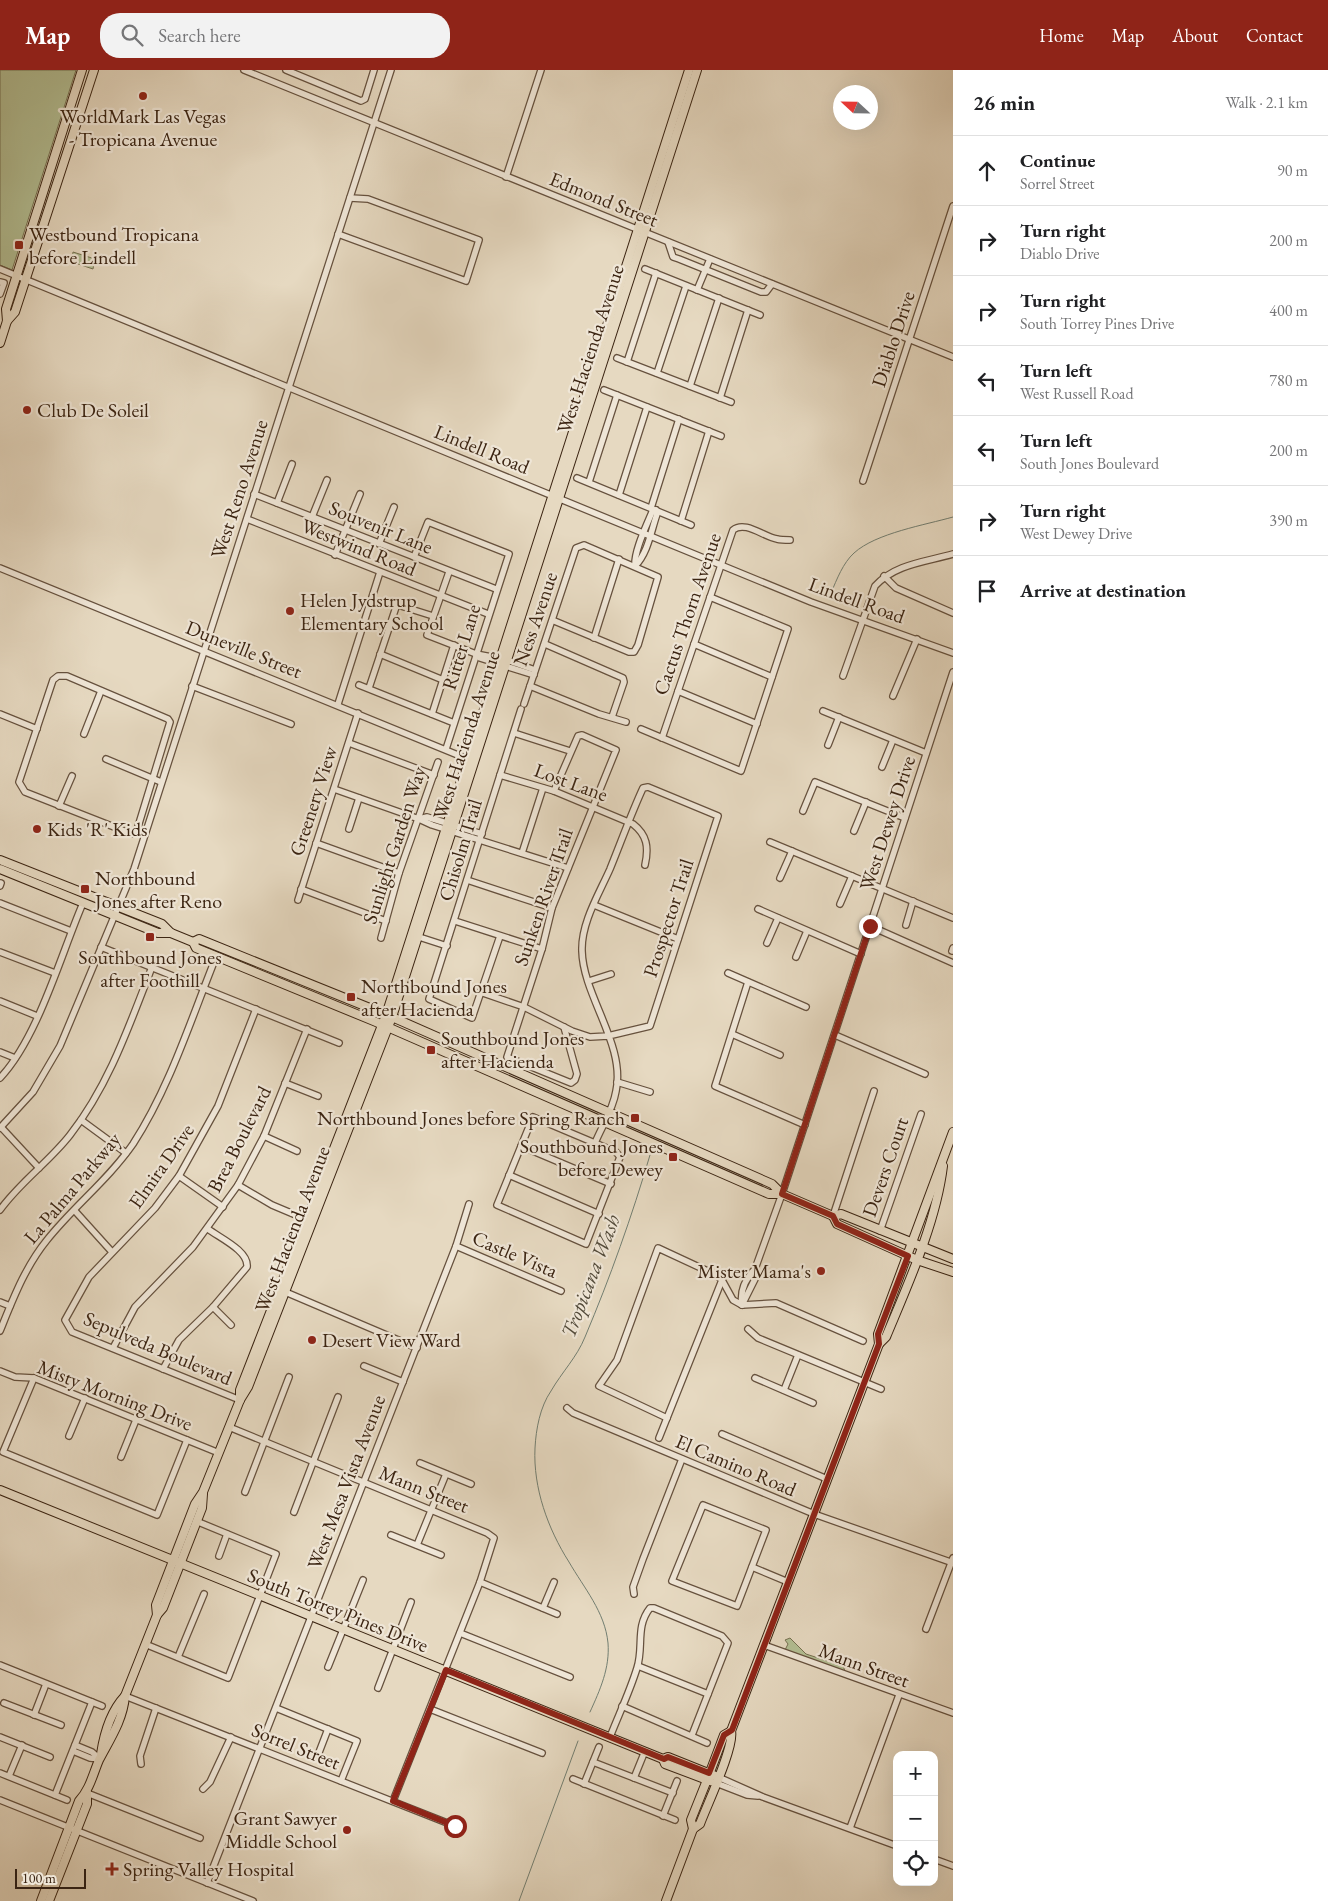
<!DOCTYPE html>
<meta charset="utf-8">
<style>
:root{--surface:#fff;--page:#f2f2f2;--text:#202124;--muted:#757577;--line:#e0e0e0;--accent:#8f2418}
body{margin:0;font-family:"EB Garamond",serif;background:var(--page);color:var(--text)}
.controls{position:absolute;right:15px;bottom:15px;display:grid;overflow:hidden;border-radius:10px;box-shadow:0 5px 20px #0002}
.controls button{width:45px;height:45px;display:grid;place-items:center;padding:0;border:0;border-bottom:1px solid var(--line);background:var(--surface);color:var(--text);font:25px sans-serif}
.compass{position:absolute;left:833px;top:15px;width:45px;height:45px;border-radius:50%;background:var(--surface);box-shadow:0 5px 20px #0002;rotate:292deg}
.scale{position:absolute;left:15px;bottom:12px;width:71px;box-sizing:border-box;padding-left:5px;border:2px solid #3b2412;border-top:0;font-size:14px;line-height:18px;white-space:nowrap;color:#3b2412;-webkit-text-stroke:4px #efe6d7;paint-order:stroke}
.stop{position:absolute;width:15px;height:15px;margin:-11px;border:4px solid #8f2418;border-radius:50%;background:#fff}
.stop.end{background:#8f2418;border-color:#fff;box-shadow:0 1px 5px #0008}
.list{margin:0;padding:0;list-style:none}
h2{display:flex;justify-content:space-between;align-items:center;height:65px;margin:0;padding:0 20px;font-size:21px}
h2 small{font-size:16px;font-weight:400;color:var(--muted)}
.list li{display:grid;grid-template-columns:32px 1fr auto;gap:15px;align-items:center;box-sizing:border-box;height:70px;padding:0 20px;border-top:1px solid var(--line)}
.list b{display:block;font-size:19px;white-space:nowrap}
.list p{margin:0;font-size:16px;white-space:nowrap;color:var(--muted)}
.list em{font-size:16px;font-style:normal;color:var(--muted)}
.icon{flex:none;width:28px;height:28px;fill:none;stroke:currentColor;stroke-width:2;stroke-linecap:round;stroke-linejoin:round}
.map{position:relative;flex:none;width:953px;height:1831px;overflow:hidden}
header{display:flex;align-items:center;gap:30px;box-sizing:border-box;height:70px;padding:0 25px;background:var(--accent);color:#fff}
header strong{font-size:24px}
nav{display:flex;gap:28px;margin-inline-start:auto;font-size:18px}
.search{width:350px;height:45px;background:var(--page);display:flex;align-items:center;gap:12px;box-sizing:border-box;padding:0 18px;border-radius:20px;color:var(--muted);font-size:19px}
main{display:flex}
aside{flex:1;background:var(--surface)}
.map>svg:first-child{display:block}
.green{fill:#b3bf94;stroke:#777253}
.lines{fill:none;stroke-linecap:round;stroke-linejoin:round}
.stream{stroke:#727e71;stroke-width:1}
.minor-casing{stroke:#66513e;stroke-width:8}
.major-casing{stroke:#3b2412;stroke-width:10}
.minor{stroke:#efe6d7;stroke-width:5.5}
.major{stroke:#e6d9c1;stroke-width:8}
.route{stroke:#8f2418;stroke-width:6}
.poi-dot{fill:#8f2418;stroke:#efe6d7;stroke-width:2}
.labels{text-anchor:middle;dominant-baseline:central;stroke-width:4.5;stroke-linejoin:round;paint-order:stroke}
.poi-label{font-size:20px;fill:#3b2412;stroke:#efe6d7;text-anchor:start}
.street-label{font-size:20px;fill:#3b2412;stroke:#efe6d7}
.water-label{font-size:21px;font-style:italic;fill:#524a3a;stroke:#efe6d7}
</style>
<header>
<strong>Map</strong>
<div class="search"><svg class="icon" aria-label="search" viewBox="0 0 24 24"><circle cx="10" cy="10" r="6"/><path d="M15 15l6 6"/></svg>Search here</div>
<nav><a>Home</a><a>Map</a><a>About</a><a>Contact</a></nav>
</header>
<main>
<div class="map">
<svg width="953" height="1831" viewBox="0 0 953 1831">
<rect width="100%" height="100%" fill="#e6d9c1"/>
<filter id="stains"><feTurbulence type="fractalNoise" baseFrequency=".004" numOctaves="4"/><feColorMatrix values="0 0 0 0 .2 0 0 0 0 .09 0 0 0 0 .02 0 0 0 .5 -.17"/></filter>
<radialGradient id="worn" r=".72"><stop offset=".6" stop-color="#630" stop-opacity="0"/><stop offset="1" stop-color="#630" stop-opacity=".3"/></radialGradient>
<g class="green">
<polygon points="0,0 76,0 12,200 0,195"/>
<polygon points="73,182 95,189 93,199 72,192"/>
<polygon points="790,1568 806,1584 843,1596 845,1601 785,1580 788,1574 785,1570"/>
</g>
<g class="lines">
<g class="stream">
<path d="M 831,523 C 837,509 843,493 854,483 C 876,463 925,455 953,447"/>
<path d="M 590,1642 C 600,1620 610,1598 608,1573 C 605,1542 584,1518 569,1492 C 548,1459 533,1418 535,1378 C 536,1359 540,1337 551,1321 C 562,1302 577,1287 585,1267 C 610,1208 632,1146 650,1085"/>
<polyline points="519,1831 578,1671"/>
</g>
<g class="minor-casing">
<g id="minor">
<polyline points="244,0 953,287"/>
<polyline points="286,0 361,31 365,29 374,0"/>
<polyline points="506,107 541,0"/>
<polyline points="338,164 466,211 479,170 368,129 350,128"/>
<polyline points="668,172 673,187 679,189 761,222 766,222 772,214"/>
<polyline points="0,199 811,532 953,583"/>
<polyline points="645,199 760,245"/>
<polyline points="0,212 4,213 0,224"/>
<polyline points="697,220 710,189"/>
<polyline points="617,288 731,332"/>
<polyline points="627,292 656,203"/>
<polyline points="657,303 686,216"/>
<polyline points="690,316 719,228"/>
<polyline points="604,320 721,366"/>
<polyline points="720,328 748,240"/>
<polyline points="577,408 691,455"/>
<polyline points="863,411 953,136"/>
<polyline points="589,412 617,325"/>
<polyline points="254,424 496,519"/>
<polyline points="619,425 647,337"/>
<polyline points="277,433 292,394"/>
<polyline points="651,438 679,349"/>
<polyline points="312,447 327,410"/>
<polyline points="247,449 488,544"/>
<polyline points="681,451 709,361"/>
<polyline points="379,474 394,437"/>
<polyline points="335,485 360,424"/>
<polyline points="414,487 428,452 509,484 446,679"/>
<path d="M 635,496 C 648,483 651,461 657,444 L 656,440"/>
<path d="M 635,496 C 634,481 646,457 652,442 L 656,440"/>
<polyline points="0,498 470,690"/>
<polyline points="449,502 427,565 476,584 480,588 534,605"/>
<polyline points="884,506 896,518 953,543"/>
<polyline points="385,531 433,546"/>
<polyline points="594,568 619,489"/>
<polyline points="545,574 623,608 624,612 612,647"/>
<polyline points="694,574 772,607"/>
<polyline points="380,584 443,610"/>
<polyline points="476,584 507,590 535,600"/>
<polygon points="58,606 67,606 168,649 170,652 137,760 132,764 25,722 19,712 53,610"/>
<path d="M 843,606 L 875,516 C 895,494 925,492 953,484"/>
<polyline points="359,615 454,653"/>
<polyline points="192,616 291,654"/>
<polyline points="530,616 599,644 626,652"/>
<polyline points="369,618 397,534"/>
<polyline points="678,621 757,654"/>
<polyline points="893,626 917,569"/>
<polyline points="338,634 380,502"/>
<polyline points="524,634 576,478 584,475 658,507 638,575 634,582 629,582 552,550"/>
<polyline points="823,641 926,683"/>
<polyline points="0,644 37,659"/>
<polyline points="432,644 454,575"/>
<polyline points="641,659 741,701 788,559 710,527"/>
<polyline points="514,663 570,681"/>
<polyline points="84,664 101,621"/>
<path d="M 662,668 L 733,460 C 745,450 764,467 777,469 C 781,470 786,470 790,470"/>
<polyline points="349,673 434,705"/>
<polyline points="828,675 839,647"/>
<polyline points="106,689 161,712"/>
<polyline points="882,697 893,670"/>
<path d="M 500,705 L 554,721 L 633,754 C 647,765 649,777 645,795"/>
<polyline points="334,719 419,749 432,755 568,798"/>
<polyline points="554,721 578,666 582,665 616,680 552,838 542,879 507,987 571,1013 575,1010 577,1004 564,957"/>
<polyline points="59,736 72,706"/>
<polyline points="803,741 815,712 905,748"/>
<polyline points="419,749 427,747 482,764"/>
<polyline points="349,759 359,728"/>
<polyline points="854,761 866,732"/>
<polyline points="770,772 953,848"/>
<polyline points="316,773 399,803"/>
<polyline points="522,783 543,718"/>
<polyline points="780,808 792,781"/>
<polyline points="467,810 552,838"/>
<polyline points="0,816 1,813"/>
<polyline points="301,819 386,851"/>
<polyline points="298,830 358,643"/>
<polyline points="0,833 71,861"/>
<polyline points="840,834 852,806"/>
<polyline points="594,835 678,869"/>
<polyline points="758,839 861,884"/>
<polyline points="455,851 542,879"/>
<polyline points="906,855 913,831"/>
<polyline points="870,856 953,893"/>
<polyline points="416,866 447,876"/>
<polyline points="500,866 472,948 429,929 521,639"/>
<polyline points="381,868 399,803 438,692"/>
<polyline points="767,873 778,848"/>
<polyline points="101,877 339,973"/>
<polyline points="952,881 953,878"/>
<polyline points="0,882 55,903"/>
<polyline points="796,887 807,861"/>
<polyline points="728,903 806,937"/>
<polyline points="589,911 611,904"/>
<polyline points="748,912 715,1016 805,1055"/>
<path d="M 480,922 L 524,937 L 572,961 L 590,967 L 608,966 L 650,956 L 718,746 L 648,717 L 643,718 C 631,744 621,772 610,799 C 599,824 581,853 582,881 C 583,926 626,975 616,1021 C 613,1040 602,1056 595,1073"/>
<polyline points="0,931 37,946"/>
<polyline points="732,964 780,985"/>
<polyline points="835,965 925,1004"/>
<polyline points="0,982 15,988"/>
<path d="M 0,1008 C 38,968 61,884 83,833"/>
<polyline points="617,1012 650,1022"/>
<polyline points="285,1013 318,1026"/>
<polygon points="533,1047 616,1082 620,1087 586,1174 497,1135"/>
<polyline points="81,1050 126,1083"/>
<polyline points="1,1057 39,1098"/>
<polyline points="0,1058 33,1022 60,976 134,799 391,0"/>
<polyline points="264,1066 297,1081"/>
<polyline points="521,1076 611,1114"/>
<polyline points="509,1105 599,1144"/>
<polyline points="179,1106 223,1137"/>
<polyline points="238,1115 272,1135 310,1151"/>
<path d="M 0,1140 C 20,1112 49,1092 70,1065 C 109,1015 129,956 152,897"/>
<polyline points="75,1141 112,1182"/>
<polyline points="833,1146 874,1021"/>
<polyline points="880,1161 921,1044"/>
<polyline points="456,1176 561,1221"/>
<polyline points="283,1221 417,1278"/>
<polyline points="0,1232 10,1236"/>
<polyline points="742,1235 755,1209 755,1199 782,1124 953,602"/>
<path d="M 742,1235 C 740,1222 745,1209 755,1199"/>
<polyline points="213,1237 231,1255"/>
<polyline points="748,1259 758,1268 881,1319"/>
<path d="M 0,1261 C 13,1229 25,1197 47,1170 C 74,1136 108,1110 133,1074 C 170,1017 191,949 216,887"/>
<polyline points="113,1278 135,1237 193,1177 238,1115 264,1066 307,959"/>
<polyline points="364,1296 403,1312"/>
<path d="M 163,1299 L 179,1270 L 213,1237 L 247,1197 C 249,1181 220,1168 208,1159"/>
<polyline points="0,1301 15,1307 34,1308 219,1383"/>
<polyline points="34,1308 3,1382 157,1445 187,1370"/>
<polyline points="755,1308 813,1333"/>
<polyline points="784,1320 798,1285"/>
<polyline points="240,1330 72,1262 65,1250 89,1207 155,1138 179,1106 218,1036 256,939"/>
<polyline points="567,1338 573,1343 814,1444 953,1493"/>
<polyline points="667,1348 599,1316 617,1290 658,1178 716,1205 722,1210 733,1230 742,1235 776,1233 863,1271"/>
<polyline points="229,1357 487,1463 494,1468 480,1512 393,1731"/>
<polyline points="722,1364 827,1409"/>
<polyline points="69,1366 85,1328"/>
<polyline points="659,1368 722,1210"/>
<polyline points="121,1387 136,1350"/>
<polyline points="420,1393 471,1414"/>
<polyline points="245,1422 289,1307"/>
<polygon points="703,1435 766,1460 737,1536 672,1511"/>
<polyline points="294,1442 338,1327"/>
<polyline points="391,1465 441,1485"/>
<polyline points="417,1475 446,1404"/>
<polyline points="219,1486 227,1464"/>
<polyline points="752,1497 788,1512"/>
<polyline points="480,1512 557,1544"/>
<polyline points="634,1524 633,1517 643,1489 682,1389"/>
<polyline points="543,1538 554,1512"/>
<polyline points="926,1559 953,1488"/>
<polyline points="460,1563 570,1607"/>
<polyline points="145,1574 228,1608 276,1484 196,1451"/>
<polyline points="764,1575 953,1643"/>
<polyline points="178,1587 204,1524"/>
<polyline points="0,1595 102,1636"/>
<polyline points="638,1596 708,1624"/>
<polyline points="328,1597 363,1510"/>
<polyline points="378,1618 411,1532"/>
<polyline points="125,1626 455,1756"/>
<polyline points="4,1633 61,1655"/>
<polyline points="622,1636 707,1673"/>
<polyline points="276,1638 357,1671 341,1711"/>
<polyline points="430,1639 542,1683"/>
<polyline points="34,1645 46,1614"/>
<polyline points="0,1667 50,1687"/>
<path d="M 610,1667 C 619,1644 630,1621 637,1598 C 644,1577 635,1557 650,1538 L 654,1538 L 722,1566 L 728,1573 L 692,1665"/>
<polyline points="75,1675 92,1682 100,1689"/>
<polyline points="73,1681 90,1688 100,1689"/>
<polyline points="318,1685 328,1659"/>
<polyline points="593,1692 673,1723"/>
<polyline points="141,1694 140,1686 156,1638"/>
<polyline points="0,1703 67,1730"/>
<polyline points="9,1706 22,1675"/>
<polyline points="718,1707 763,1727 897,1776"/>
<polyline points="634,1708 645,1681"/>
<polyline points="573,1709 675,1750"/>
<polyline points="716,1713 747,1725 758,1726"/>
<polyline points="584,1714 599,1677"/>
<polyline points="203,1719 210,1712 231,1667"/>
<polyline points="87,1723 200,1768"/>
<polyline points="55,1725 92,1632"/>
<polyline points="0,1730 253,1831"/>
<polyline points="663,1746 677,1711"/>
<polyline points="850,1758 899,1625"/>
<polyline points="934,1789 953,1796"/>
<polyline points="207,1813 456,1176 469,1134"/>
</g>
</g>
<g class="major-casing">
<g id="major">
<polyline points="7,251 15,242 94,0"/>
<polyline points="0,273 7,251 6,239 82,0"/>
<polyline points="0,790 162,854 171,863 193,872 196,878 376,952 769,1124 782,1124 833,1146 841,1144 953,1189"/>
<polyline points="0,799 158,863 171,863"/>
<polyline points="193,872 199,869 392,947 772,1114 782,1124"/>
<polyline points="833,1146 837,1154 917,1190 953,1202"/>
<path d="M 879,1274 L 886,1267 C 908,1214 936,1153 943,1096"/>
<polyline points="240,1330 240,1320 386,945 689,0"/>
<polyline points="0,1420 663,1689 668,1687 718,1707"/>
<polyline points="157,1545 156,1535 195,1434 203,1422 240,1330 248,1317 392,947 697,0"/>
<path d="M 101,1684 C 104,1664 111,1641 125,1626"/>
<polyline points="663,1689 665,1694 710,1711"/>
<polyline points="693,1759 691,1750 707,1710 724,1665 731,1661"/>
<path d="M 41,1831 L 79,1731 C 90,1719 93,1704 99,1690 C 110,1669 123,1650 125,1626 L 157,1545 L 163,1538 L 202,1438 L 203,1424"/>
<polyline points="49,1831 87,1734 87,1723"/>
<path d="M 666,1831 L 693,1759 L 700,1754 C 707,1735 735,1676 731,1661 L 879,1274 L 878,1264 L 953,1062"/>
</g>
</g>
<use href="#minor" class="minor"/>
<use href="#major" class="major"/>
</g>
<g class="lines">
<polyline class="route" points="455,1756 393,1731 446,1600 664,1689 668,1687 709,1703 724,1665 732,1660 879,1274 878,1264 908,1186 837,1154 833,1146 782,1124 870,856"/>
</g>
<g class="poi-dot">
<circle cx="143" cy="26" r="5"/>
<rect x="14" y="170" width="10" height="10" rx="2.5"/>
<circle cx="27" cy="340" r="5"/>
<circle cx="290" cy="541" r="5"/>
<circle cx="37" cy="759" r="5"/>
<rect x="80" y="814" width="10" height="10" rx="2.5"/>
<rect x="145" y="862" width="10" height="10" rx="2.5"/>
<rect x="346" y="922" width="10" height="10" rx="2.5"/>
<rect x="426" y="975" width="10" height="10" rx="2.5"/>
<rect x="630" y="1043" width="10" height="10" rx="2.5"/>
<rect x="668" y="1082" width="10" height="10" rx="2.5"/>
<circle cx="821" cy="1201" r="5"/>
<circle cx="312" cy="1270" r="5"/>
<circle cx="347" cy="1760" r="5"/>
<path d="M109.5 1791.5h5v5h5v5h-5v5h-5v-5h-5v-5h5z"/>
</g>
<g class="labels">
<g class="poi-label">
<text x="143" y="46" text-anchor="middle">WorldMark Las Vegas<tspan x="143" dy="23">- Tropicana Avenue</tspan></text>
<text x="29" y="164">Westbound Tropicana<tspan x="29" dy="23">before Lindell</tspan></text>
<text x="37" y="340">Club De Soleil</text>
<text x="300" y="530">Helen Jydstrup<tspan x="300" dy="23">Elementary School</tspan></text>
<text x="47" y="759">Kids 'R' Kids</text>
<text x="95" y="808">Northbound<tspan x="95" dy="23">Jones after Reno</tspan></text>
<text x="150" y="887" text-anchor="middle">Southbound Jones<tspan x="150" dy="23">after Foothill</tspan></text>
<text x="361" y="916">Northbound Jones<tspan x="361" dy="23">after Hacienda</tspan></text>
<text x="441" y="968">Southbound Jones<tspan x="441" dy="23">after Hacienda</tspan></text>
<text x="625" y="1048" text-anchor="end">Northbound Jones before Spring Ranch</text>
<text x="663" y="1076" text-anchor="end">Southbound Jones<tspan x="663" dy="23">before Dewey</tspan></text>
<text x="811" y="1201" text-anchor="end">Mister Mama's</text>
<text x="322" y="1270">Desert View Ward</text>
<text x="337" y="1748" text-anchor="end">Grant Sawyer<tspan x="337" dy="23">Middle School</tspan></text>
<text x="123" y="1799">Spring Valley Hospital</text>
</g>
<g class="street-label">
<text transform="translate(604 129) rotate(22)">Edmond Street</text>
<text transform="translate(893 269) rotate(-72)">Diablo Drive</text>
<text transform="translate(590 279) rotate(-72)">West Hacienda Avenue</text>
<text transform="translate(482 379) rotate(22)">Lindell Road</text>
<text transform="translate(239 419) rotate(-72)">West Reno Avenue</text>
<text transform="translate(381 457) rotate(22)">Souvenir Lane</text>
<text transform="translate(359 477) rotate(22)">Westwind Road</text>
<text transform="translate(857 530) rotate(20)">Lindell Road</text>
<text transform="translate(687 544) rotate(-71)">Cactus Thorn Avenue</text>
<text transform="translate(535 549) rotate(-71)">Ness Avenue</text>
<text transform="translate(461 577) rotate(-73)">Ritter Lane</text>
<text transform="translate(244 579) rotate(22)">Duneville Street</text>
<text transform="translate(466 665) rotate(-72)">West Hacienda Avenue</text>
<text transform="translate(571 712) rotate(20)">Lost Lane</text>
<text transform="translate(313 731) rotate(-72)">Greenery View</text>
<text transform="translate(887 753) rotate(-72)">West Dewey Drive</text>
<text transform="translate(394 775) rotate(-72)">Sunlight Garden Way</text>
<text transform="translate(460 780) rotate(-73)">Chisolm Trail</text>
<text transform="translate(543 827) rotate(-71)">Sunken River Trail</text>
<text transform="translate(668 848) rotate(-72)">Prospector Trail</text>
<text transform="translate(239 1069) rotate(-63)">Brea Boulevard</text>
<text transform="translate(161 1096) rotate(-55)">Elmira Drive</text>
<text transform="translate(885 1097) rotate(-71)">Devers Court</text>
<text transform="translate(72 1118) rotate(-50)">La Palma Parkway</text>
<text transform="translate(292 1159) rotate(-69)">West Hacienda Avenue</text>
<text transform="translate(515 1184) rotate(23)">Castle Vista</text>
<text transform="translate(158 1278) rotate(23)">Sepulveda Boulevard</text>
<text transform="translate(115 1325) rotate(21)">Misty Morning Drive</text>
<text transform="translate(736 1395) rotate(23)">El Camino Road</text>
<text transform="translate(346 1412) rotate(-69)">West Mesa Vista Avenue</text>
<text transform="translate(424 1419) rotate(22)">Mann Street</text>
<text transform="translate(338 1540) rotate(22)">South Torrey Pines Drive</text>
<text transform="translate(864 1595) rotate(20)">Mann Street</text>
<text transform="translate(296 1676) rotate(22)">Sorrel Street</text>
</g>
<g class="water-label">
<text transform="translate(590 1206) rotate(-69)">Tropicana Wash</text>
</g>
</g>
<rect width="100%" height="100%" filter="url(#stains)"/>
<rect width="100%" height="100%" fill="url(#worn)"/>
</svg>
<div class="controls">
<button>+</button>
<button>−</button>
<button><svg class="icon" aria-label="locate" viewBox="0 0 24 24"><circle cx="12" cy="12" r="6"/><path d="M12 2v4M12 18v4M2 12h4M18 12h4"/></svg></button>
</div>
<svg class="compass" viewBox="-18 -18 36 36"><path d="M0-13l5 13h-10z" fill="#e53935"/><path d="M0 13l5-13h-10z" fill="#757577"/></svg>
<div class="scale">100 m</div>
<div class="stop" style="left:455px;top:1756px"></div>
<div class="stop end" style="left:870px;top:856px"></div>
</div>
<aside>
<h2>26 min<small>Walk · 2.1 km</small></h2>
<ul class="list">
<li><svg class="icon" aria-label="ahead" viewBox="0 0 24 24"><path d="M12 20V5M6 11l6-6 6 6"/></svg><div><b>Continue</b><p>Sorrel Street</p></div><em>90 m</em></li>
<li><svg class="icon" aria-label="right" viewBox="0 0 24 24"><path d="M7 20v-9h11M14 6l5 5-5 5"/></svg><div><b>Turn right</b><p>Diablo Drive</p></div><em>200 m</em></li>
<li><svg class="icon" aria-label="right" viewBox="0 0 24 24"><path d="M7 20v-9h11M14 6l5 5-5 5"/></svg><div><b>Turn right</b><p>South Torrey Pines Drive</p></div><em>400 m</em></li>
<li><svg class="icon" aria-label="left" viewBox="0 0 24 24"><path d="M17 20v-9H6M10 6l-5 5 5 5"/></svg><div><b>Turn left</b><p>West Russell Road</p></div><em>780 m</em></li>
<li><svg class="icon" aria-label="left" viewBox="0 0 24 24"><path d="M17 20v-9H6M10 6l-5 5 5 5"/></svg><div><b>Turn left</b><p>South Jones Boulevard</p></div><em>200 m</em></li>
<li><svg class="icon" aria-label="right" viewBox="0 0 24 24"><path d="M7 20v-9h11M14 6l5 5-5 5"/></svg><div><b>Turn right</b><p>West Dewey Drive</p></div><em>390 m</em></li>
<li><svg class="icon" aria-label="arrive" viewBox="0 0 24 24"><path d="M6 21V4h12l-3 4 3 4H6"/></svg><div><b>Arrive at destination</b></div></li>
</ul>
</aside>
</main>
